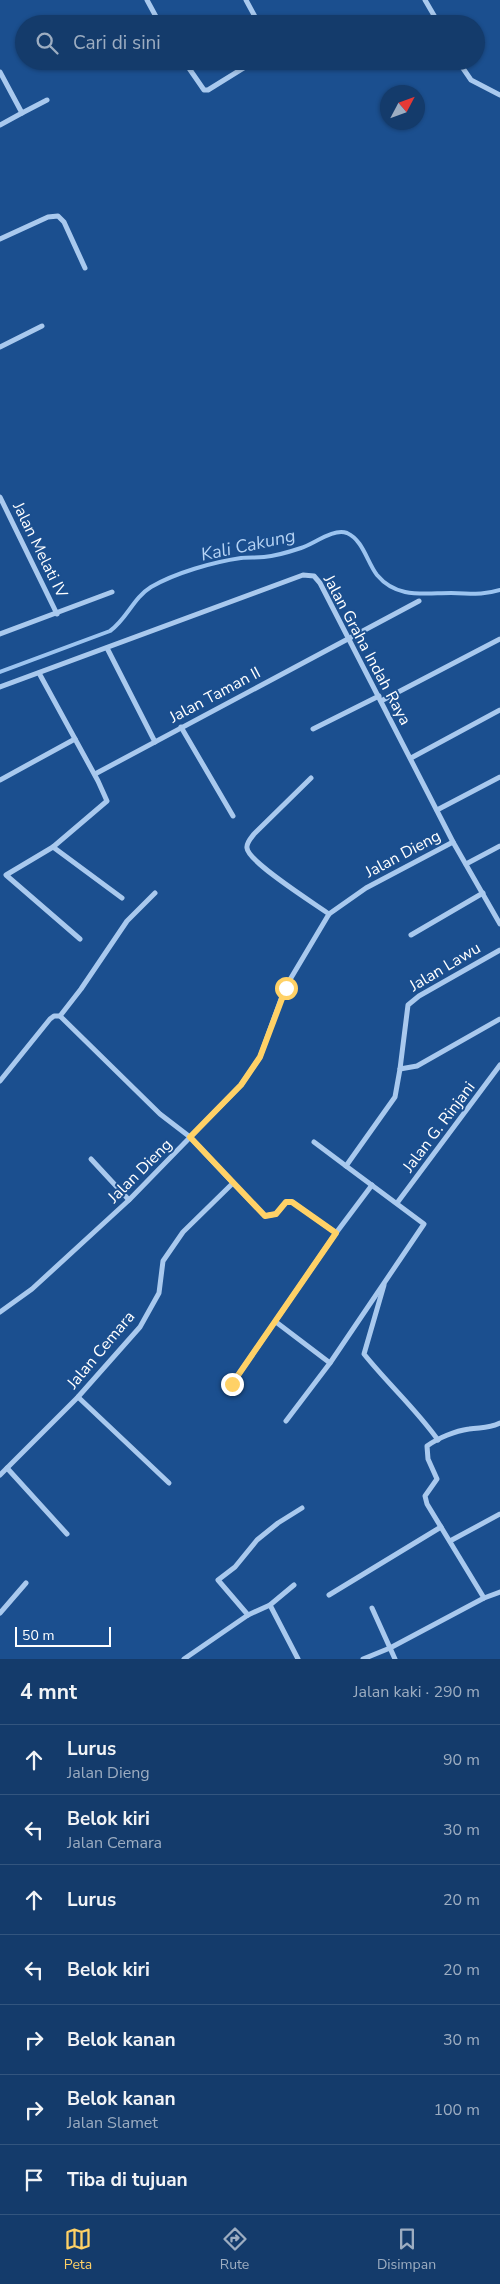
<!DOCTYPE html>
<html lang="id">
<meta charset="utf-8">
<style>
:root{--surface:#143b6b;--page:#1d4271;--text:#f1f3f6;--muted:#9dadc1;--line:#33557e;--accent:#ffd166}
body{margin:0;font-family:"Nunito Sans",sans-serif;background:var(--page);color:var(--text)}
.compass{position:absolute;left:380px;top:85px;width:45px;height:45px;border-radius:50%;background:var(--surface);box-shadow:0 1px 4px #0004;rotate:49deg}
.scale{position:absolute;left:15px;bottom:12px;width:96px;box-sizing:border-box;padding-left:5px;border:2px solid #fff;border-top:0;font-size:14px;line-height:18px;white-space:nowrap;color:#fff;-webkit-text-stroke:4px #1b4f8f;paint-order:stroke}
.stop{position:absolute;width:15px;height:15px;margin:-11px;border:4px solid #ffd166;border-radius:50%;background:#fff}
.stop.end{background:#ffd166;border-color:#fff;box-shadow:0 1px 5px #0008}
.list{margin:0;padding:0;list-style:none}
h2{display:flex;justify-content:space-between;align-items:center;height:65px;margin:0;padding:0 20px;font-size:21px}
h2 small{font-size:16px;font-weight:400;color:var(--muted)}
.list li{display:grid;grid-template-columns:32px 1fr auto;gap:15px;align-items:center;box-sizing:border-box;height:70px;padding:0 20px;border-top:1px solid var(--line)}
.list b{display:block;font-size:19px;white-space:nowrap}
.list p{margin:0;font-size:16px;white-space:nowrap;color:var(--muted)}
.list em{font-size:16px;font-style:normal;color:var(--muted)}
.icon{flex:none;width:28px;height:28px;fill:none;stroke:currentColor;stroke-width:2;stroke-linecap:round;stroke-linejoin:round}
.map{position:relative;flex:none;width:500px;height:1659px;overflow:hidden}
.search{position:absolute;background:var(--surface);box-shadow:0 1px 4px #0004;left:15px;right:15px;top:15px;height:55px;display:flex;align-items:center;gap:12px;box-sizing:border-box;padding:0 18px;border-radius:28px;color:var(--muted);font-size:19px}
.sheet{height:555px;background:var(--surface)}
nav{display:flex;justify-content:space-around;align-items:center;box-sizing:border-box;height:70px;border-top:1px solid var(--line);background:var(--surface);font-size:14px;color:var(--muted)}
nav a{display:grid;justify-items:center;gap:2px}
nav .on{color:var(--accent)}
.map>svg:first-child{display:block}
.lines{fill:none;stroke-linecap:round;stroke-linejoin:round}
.stream{stroke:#9cc4f0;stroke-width:4}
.minor{stroke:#a9c9ee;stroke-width:5}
.route{stroke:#ffd166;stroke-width:6}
.labels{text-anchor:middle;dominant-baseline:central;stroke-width:4;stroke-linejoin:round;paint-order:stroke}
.street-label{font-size:16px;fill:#fff;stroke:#1b4f8f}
.water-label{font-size:18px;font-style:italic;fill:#b5d3f5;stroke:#1b4f8f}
</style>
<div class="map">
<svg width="500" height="1659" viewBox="0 0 500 1659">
<rect width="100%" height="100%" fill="#1b4f8f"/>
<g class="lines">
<path class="stream" d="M 0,672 L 110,631 C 127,619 133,598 151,587 C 175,573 213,562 241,558 C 249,557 256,558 264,557 C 276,556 289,552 301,548 C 314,544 333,528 347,533 C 363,540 367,562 377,575 C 397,599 424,593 451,593 C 470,593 480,596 500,590"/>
<g class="minor">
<polyline points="147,0 160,24"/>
<polyline points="246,0 259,24"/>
<polyline points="425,0 439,24"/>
<polyline points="184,61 204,90 208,90 255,61"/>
<polyline points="458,61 471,80 500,95"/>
<polyline points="0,72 22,113 0,125"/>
<polyline points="22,113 47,100"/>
<polyline points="0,239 48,217 58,216 64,222 85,268"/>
<polyline points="0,347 42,326"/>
<polyline points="0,497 57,614"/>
<polyline points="0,634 112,592"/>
<polyline points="107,648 155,742"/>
<polyline points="39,673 98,781 107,801 53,847 6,875 80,939"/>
<polyline points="0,687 303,575 314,576 320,583 453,842 500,924"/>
<polyline points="381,701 500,639"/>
<polyline points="181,727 233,816"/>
<polyline points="313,729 379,696"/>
<polyline points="411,758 500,710"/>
<polyline points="95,774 419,601"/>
<path d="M 311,778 L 254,834 C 251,838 246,843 247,848 C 248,862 315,904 329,914"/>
<polyline points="0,780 75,739"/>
<polyline points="437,810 500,777"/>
<polyline points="53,847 122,898"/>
<polyline points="466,864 500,846"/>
<polyline points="411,935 483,893"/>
<polyline points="60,1016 81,989 127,921 155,893"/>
<polyline points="400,1069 417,1066 500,1019"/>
<polyline points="0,1081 50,1019 54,1016 60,1016 160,1114 190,1137 233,1183 183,1232 163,1261 159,1293 140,1327 78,1397 0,1475"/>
<polyline points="314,1142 346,1166"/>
<polyline points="91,1159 129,1200"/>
<polyline points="233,1183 265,1216 276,1214 286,1202 292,1202 336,1233"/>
<polyline points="397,1203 500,1065"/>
<path d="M 384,1285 L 364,1354 C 388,1384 416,1409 438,1440"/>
<polyline points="0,1312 32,1289 129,1200 241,1085 260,1057 285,988 329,914 366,888 453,842"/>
<polyline points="276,1322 330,1363"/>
<polyline points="232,1384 336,1233 372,1185"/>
<polyline points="78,1397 169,1483"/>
<polyline points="286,1421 330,1363 424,1224 346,1166 395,1097 400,1069 408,1005 419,996 500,950"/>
<polyline points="7,1468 67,1534"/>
<polyline points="450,1541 500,1514"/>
<polyline points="294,1585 270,1605 298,1659"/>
<polyline points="329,1595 441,1527"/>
<polyline points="484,1598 500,1592"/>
<polyline points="372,1608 395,1659"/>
<polyline points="0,1613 26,1583"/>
<polyline points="248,1615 218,1580 235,1567 257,1540 278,1523 302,1508"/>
<polyline points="184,1659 248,1615 270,1605"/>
<path d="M 363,1659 L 390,1648 L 484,1598 L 427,1504 L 425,1496 L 437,1479 L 428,1459 L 427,1446 C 438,1438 455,1431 469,1429 C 481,1427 488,1429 500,1423"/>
</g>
</g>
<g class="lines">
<polyline class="route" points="232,1384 336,1233 292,1202 286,1202 276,1214 265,1216 190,1137 241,1085 260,1057 286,988"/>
</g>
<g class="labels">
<g class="street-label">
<text transform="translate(40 550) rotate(64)">Jalan Melati IV</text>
<text transform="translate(367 650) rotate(62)">Jalan Graha Indah Raya</text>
<text transform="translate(215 695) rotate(-28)">Jalan Taman II</text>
<text transform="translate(403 854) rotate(-28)">Jalan Dieng</text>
<text transform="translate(445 967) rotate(-31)">Jalan Lawu</text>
<text transform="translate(439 1127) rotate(-53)">Jalan G. Rinjani</text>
<text transform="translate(140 1171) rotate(-45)">Jalan Dieng</text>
<text transform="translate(101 1350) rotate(-50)">Jalan Cemara</text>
</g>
<g class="water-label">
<text transform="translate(248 545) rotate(-12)">Kali Cakung</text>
</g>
</g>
</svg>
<svg class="compass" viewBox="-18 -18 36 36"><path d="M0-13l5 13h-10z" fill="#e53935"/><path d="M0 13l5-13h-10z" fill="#9dadc1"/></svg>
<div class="scale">50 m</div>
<div class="stop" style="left:286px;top:988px"></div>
<div class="stop end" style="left:232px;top:1384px"></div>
<div class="search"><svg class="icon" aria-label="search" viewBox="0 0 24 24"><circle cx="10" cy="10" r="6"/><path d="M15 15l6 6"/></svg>Cari di sini</div>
</div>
<section class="sheet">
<h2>4 mnt<small>Jalan kaki · 290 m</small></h2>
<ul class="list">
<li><svg class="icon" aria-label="ahead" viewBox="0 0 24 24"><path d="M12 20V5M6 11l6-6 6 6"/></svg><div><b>Lurus</b><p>Jalan Dieng</p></div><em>90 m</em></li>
<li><svg class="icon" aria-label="left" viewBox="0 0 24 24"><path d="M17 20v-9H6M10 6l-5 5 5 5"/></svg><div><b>Belok kiri</b><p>Jalan Cemara</p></div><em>30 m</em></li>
<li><svg class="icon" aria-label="ahead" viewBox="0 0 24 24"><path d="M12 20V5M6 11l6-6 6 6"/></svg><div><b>Lurus</b></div><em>20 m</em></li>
<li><svg class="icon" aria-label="left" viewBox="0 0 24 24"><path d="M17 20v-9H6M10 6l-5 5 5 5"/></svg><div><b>Belok kiri</b></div><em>20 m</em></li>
<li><svg class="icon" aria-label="right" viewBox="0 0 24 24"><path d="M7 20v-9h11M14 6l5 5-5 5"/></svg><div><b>Belok kanan</b></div><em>30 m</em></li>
<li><svg class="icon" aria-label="right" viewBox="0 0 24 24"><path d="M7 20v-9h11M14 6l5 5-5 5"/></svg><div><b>Belok kanan</b><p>Jalan Slamet</p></div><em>100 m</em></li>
<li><svg class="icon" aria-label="arrive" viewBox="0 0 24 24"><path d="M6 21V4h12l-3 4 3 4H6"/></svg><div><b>Tiba di tujuan</b></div></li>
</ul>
</section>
<nav>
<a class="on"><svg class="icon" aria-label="map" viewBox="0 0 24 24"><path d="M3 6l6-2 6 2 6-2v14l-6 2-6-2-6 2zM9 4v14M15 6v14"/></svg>Peta</a>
<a><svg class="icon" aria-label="directions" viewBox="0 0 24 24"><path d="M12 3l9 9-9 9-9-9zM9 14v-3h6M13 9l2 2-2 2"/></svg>Rute</a>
<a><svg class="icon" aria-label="saved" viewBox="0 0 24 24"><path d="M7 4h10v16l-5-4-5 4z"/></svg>Disimpan</a>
</nav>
